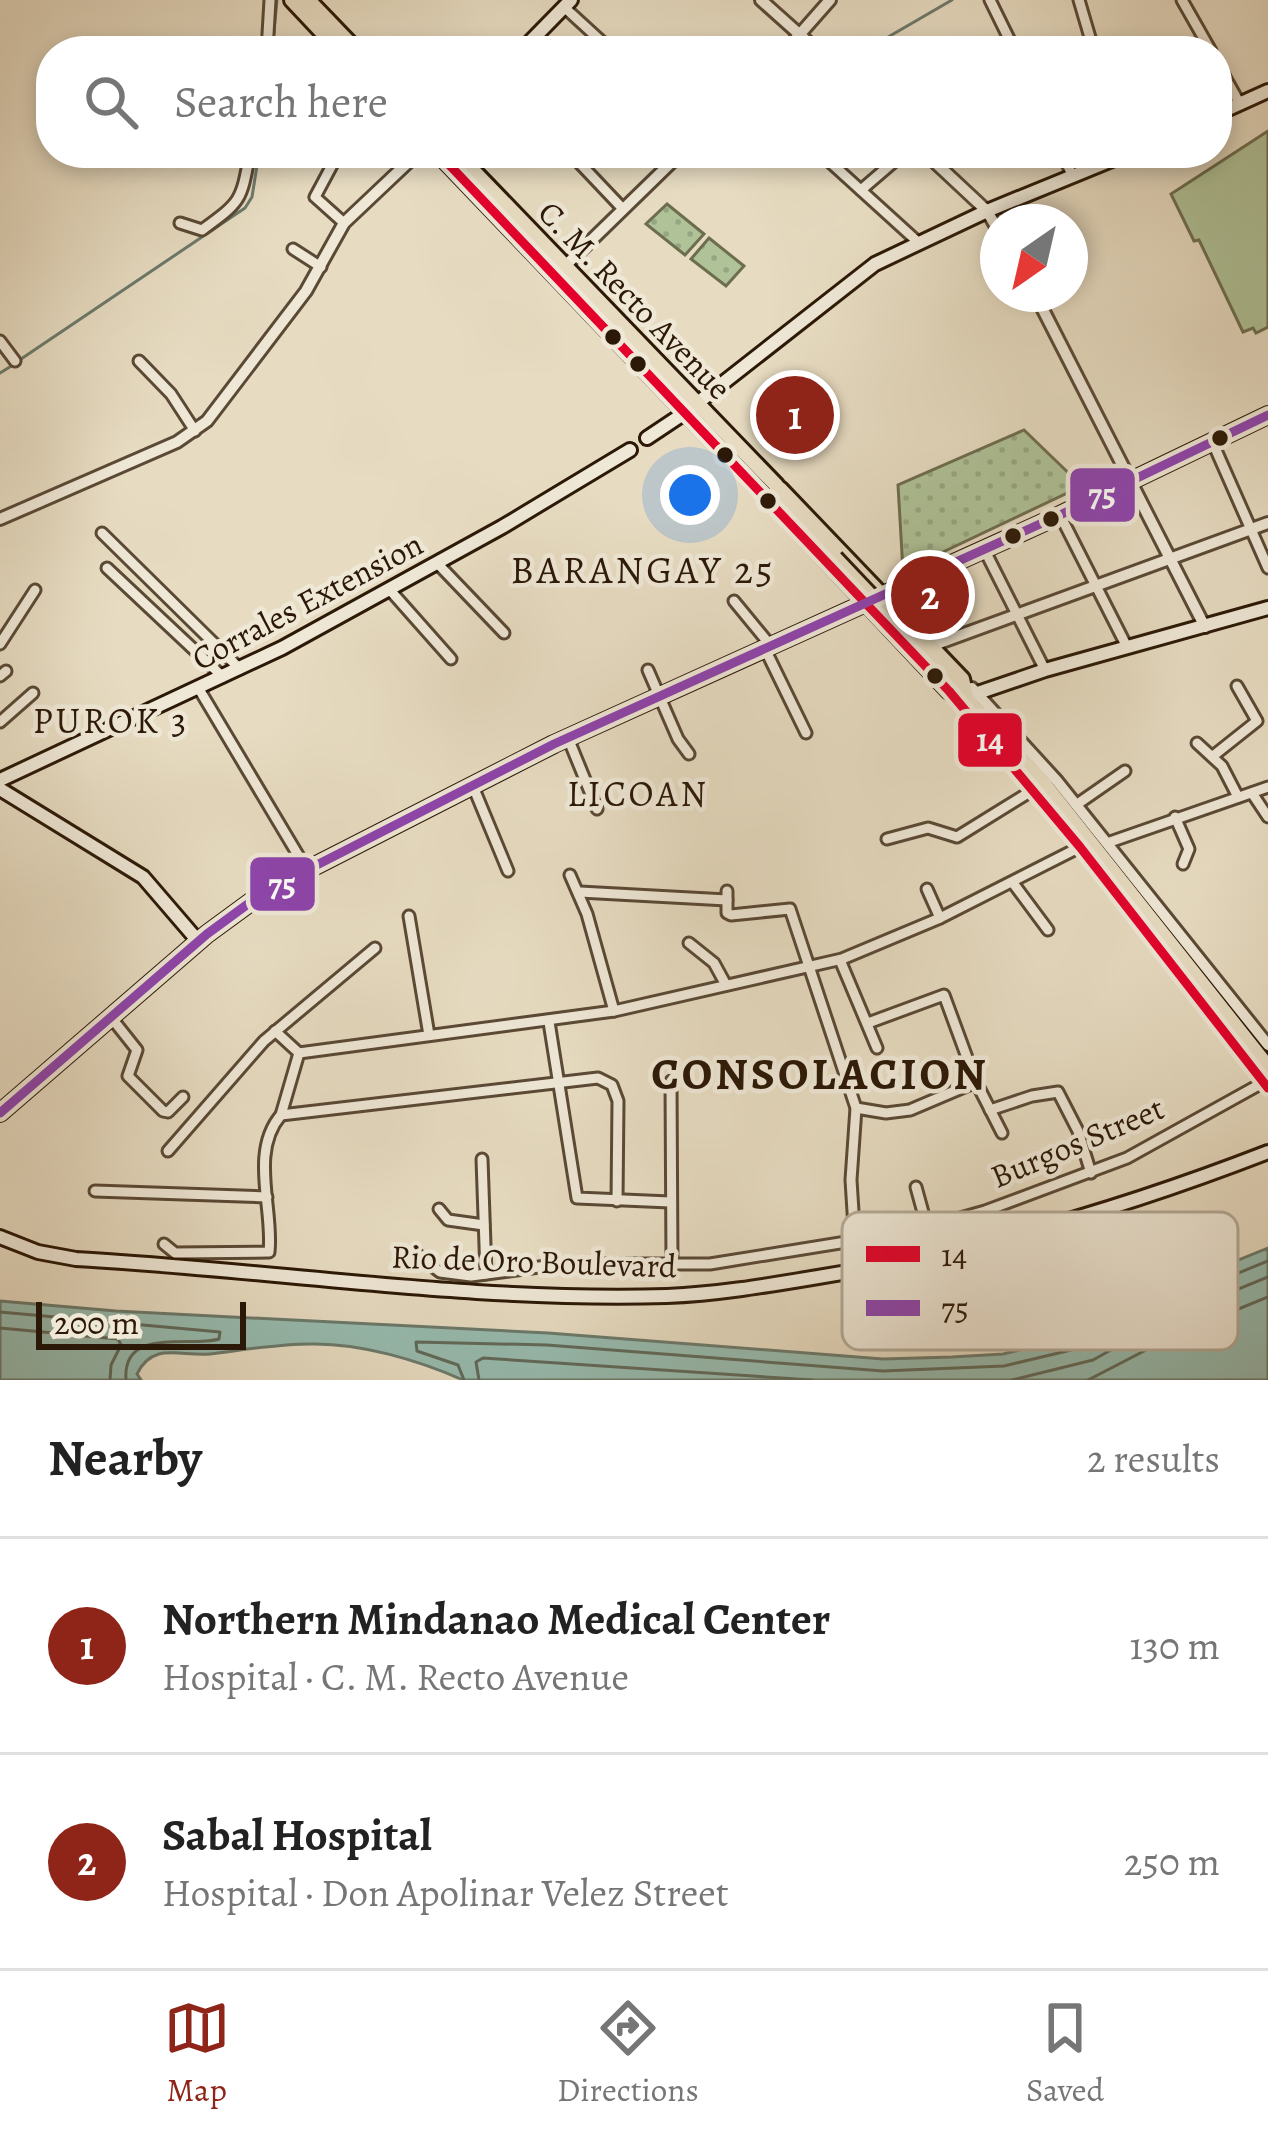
<!DOCTYPE html>
<meta charset="utf-8">
<style>
:root{--surface:#fff;--page:#f6f6f6;--text:#222;--muted:#767676;--line:#e0e0e0;--accent:#8f2418}
body{margin:0;font-family:Alegreya,serif;background:var(--page);color:var(--text)}
.compass{position:absolute;left:980px;top:204px;width:108px;height:108px;border-radius:50%;background:var(--surface);box-shadow:0 6px 18px #0003;rotate:214deg}
.scale{position:absolute;left:36px;bottom:30px;width:210px;box-sizing:border-box;padding-left:12px;border:6px solid #2b1806;border-top:0;font-size:33px;line-height:42px;white-space:nowrap;color:#2b1806;-webkit-text-stroke:9px #efe8d7;paint-order:stroke}
.you{position:absolute;left:690px;top:495px;width:42px;height:42px;margin:-30px;border:9px solid #fff;border-radius:50%;background:#1a73e8;box-shadow:0 0 0 18px #1a73e833}
.badge{display:grid;place-items:center;width:78px;height:78px;border-radius:50%;background:var(--accent);color:#fff;font-size:39px;font-weight:700}
.pin{position:absolute;translate:-50% -50%;border:6px solid #fff;box-shadow:0 3px 12px #0006}
.list{margin:0;padding:0;list-style:none}
h2{display:flex;justify-content:space-between;align-items:center;height:156px;margin:0;padding:0 48px;font-size:51px}
h2 small{font-size:39px;font-weight:400;color:var(--muted)}
.list li{display:grid;grid-template-columns:78px 1fr auto;gap:36px;align-items:center;box-sizing:border-box;height:216px;padding:0 48px;border-top:3px solid var(--line)}
.list b{display:block;font-size:45px;white-space:nowrap}
.list p{margin:0;font-size:39px;white-space:nowrap;color:var(--muted)}
.list em{font-size:39px;font-style:normal;color:var(--muted)}
.icon{flex:none;width:66px;height:66px;fill:none;stroke:currentColor;stroke-width:2;stroke-linecap:round;stroke-linejoin:round}
.map{position:relative;flex:none;width:1268px;height:1380px;overflow:hidden}
.search{position:absolute;background:var(--surface);box-shadow:0 6px 18px #0003;left:36px;right:36px;top:36px;height:132px;display:flex;align-items:center;gap:30px;box-sizing:border-box;padding:0 42px;border-radius:48px;color:var(--muted);font-size:45px}
.sheet{height:588px;background:var(--surface)}
nav{display:flex;justify-content:space-around;align-items:center;box-sizing:border-box;height:168px;border-top:3px solid var(--line);background:var(--surface);font-size:33px;color:var(--muted)}
nav a{display:grid;justify-items:center;gap:6px}
nav .on{color:var(--accent)}
.map>svg:first-child{display:block}
.park{fill:url(#park-dots);stroke:#6d6d4f;stroke-width:3}
.pitch{fill:#afc298;stroke:#6d6d4f;stroke-width:3}
.water{fill:#97bcb0;stroke:#6c7a6c;stroke-width:3}
.lines{fill:none;stroke-linecap:round;stroke-linejoin:round}
.shore{stroke:#616a5b;stroke-width:3}
.stream{stroke:#6c7a6c;stroke-width:3}
.minor-casing{stroke:#5a4935;stroke-width:15}
.tertiary-casing{stroke:#5a4935;stroke-width:16}
.secondary-casing{stroke:#2b1806;stroke-width:18}
.primary-casing{stroke:#2b1806;stroke-width:20}
.trunk-casing{stroke:#2b1806;stroke-width:20}
.minor{stroke:#efe8d7;stroke-width:9}
.tertiary{stroke:#efe8d7;stroke-width:10}
.secondary{stroke:#efe8d7;stroke-width:12}
.primary{stroke:#e7dcc2;stroke-width:14}
.trunk{stroke:#e7dcc2;stroke-width:14}
.trunk-bridge-casing{stroke:#2b1806;stroke-width:20;stroke-linecap:butt}
.trunk-bridge{stroke:#e7dcc2;stroke-width:14}
.bus-1-casing{stroke:#efe8d7;stroke-width:18}
.bus-2-casing{stroke:#efe8d7;stroke-width:18}
.bus-1{stroke:#e4002b;stroke-width:9}
.bus-2{stroke:#8e44ad;stroke-width:9}
.bus-dot{fill:#2b1806;stroke:#efe8d7;stroke-width:4.5}
.labels{text-anchor:middle;dominant-baseline:central;stroke-width:9;stroke-linejoin:round;paint-order:stroke}
.street-label{font-size:33px;fill:#2b1806;stroke:#efe8d7}
.neighbourhood-label{font-size:36px;letter-spacing:3px;fill:#2b1806;stroke:#efe8d7}
.quarter-label{font-size:39px;letter-spacing:3px;fill:#2b1806;stroke:#efe8d7}
.district-label{font-size:45px;font-weight:bold;letter-spacing:3px;fill:#2b1806;stroke:#efe8d7}
.key{fill:#efe8d7;stroke:#b4aa98;stroke-width:3}
.key-label{font-size:33px;fill:#2b1806}
.line-badge{stroke:#efe8d7;stroke-width:4.5}
.badge-label{font-size:33px;text-anchor:middle;font-weight:bold;fill:#fff}
</style>
<div class="map">
<svg width="1268" height="1380" viewBox="0 0 1268 1380">
<defs>
<pattern id="park-dots" width="8" height="8" patternUnits="userSpaceOnUse" patternTransform="scale(3)"><rect width="8" height="8" fill="#afc298"/><path d="M2 2h.1M6 6h.1" fill="none" stroke="#97a682" stroke-width="1.8" stroke-linecap="round"/></pattern>
</defs>
<rect width="100%" height="100%" fill="#e7dcc2"/>
<filter id="stains"><feTurbulence type="fractalNoise" baseFrequency=".00167" numOctaves="4"/><feColorMatrix values="0 0 0 0 .2 0 0 0 0 .09 0 0 0 0 .02 0 0 0 .5 -.17"/></filter>
<radialGradient id="worn" r=".72"><stop offset=".6" stop-color="#630" stop-opacity="0"/><stop offset="1" stop-color="#630" stop-opacity=".3"/></radialGradient>
<g class="park">
<polygon points="667,204 704,234 685,255 646,224"/>
<polygon points="709,238 744,266 726,286 691,259"/>
<polygon points="1024,430 1082,486 903,571 898,485"/>
</g>
<polygon class="pitch" points="1268,131 1268,327 1256,333 1253,328 1243,332 1199,240 1194,241 1171,194"/>
<path class="water" d="M 1268,1248 L 1268,1380 L 463,1380 C 418,1360 360,1343 311,1344 C 277,1344 243,1350 210,1354 C 181,1357 153,1341 137,1374 L 141,1380 L 0,1380 L 0,1301 L 116,1311 L 548,1333 L 883,1359 L 952,1357 L 1003,1354 L 1085,1334 L 1112,1315 L 1157,1293 Z"/>
<g class="lines">
<g class="shore">
<path d="M 0,1312 L 220,1332 L 219,1339 C 190,1348 122,1326 126,1380"/>
<polyline points="0,1328 118,1339 121,1345 111,1365 110,1380"/>
<polyline points="464,1380 458,1365 417,1351 416,1342 547,1345 883,1371 1004,1366 1088,1346 1162,1304 1268,1261"/>
<polyline points="479,1380 476,1362 483,1358 812,1380"/>
<polyline points="1012,1380 1093,1360 1168,1318 1268,1277"/>
<polyline points="1088,1380 1175,1335 1268,1297"/>
</g>
<g class="stream">
<polyline points="272,51 277,0"/>
<polyline points="864,51 952,0"/>
<polyline points="21,359 245,208 252,197 259,153"/>
<polyline points="0,373 13,365"/>
</g>
<g class="minor-casing">
<g id="minor">
<polyline points="990,0 1015,51"/>
<polyline points="1079,0 1094,51"/>
<polyline points="1182,0 1211,51"/>
<polyline points="564,7 612,51"/>
<polyline points="267,51 270,0"/>
<polyline points="1217,63 1240,104"/>
<polyline points="570,153 623,209"/>
<polyline points="820,153 919,243"/>
<polyline points="1062,153 1073,177"/>
<polyline points="338,154 315,197 344,223"/>
<polyline points="861,190 904,153"/>
<path d="M 180,223 L 202,230 C 242,201 241,201 250,153"/>
<polyline points="293,249 321,267"/>
<polyline points="0,341 15,361"/>
<polyline points="139,361 171,394 195,431"/>
<polyline points="1212,441 1268,568"/>
<polyline points="1060,515 1127,647"/>
<polyline points="102,533 240,669"/>
<polyline points="984,549 1045,670"/>
<polyline points="437,563 504,633"/>
<polyline points="107,568 223,677"/>
<polyline points="389,589 451,659"/>
<polyline points="734,601 771,646"/>
<polyline points="0,644 35,590"/>
<polyline points="765,649 806,733"/>
<polyline points="648,670 678,739 689,754"/>
<polyline points="0,676 6,671"/>
<polyline points="199,689 307,870"/>
<polyline points="0,722 33,693"/>
<polyline points="568,738 597,809"/>
<polyline points="1197,743 1222,766 1238,797"/>
<polyline points="1213,756 1257,721 1237,686"/>
<polyline points="472,784 508,871"/>
<polyline points="1252,793 1268,817"/>
<polyline points="1076,805 1125,771"/>
<polyline points="1175,817 1189,849 1183,864"/>
<polyline points="887,839 928,828 957,837 1033,790"/>
<polyline points="1107,843 1268,787"/>
<polyline points="570,875 587,914 614,1011"/>
<polyline points="1013,883 1048,930"/>
<polyline points="927,889 940,918"/>
<polyline points="727,891 727,913 731,915 790,909 856,1108 851,1180 855,1243"/>
<polyline points="580,892 727,900"/>
<polyline points="409,916 429,1035"/>
<polyline points="689,943 714,963 726,985"/>
<polyline points="840,960 877,1048"/>
<polyline points="110,1016 137,1050 128,1076 163,1111 168,1112 183,1097"/>
<polyline points="549,1022 577,1198 670,1202"/>
<polyline points="868,1023 944,995 976,1082 1002,1133"/>
<polyline points="275,1031 299,1053"/>
<polyline points="299,1053 614,1011 842,959 940,918 1080,847"/>
<polyline points="299,1053 281,1115 598,1078 612,1085 618,1101 617,1201"/>
<polyline points="671,1081 672,1264"/>
<polyline points="856,1108 886,1113 910,1110 976,1082"/>
<polyline points="990,1110 1032,1096 1058,1092 1078,1131 1091,1173"/>
<polyline points="168,1151 264,1041 375,948"/>
<polyline points="482,1159 486,1274"/>
<polyline points="916,1187 927,1227"/>
<polyline points="95,1191 267,1197"/>
<polyline points="439,1209 448,1220 484,1225"/>
<path d="M 164,1244 L 175,1253 L 269,1252 C 274,1210 249,1152 281,1115"/>
<polyline points="414,1252 440,1272 471,1276 562,1264 710,1264 914,1231 985,1211 1127,1158 1264,1082"/>
</g>
</g>
<g class="tertiary-casing">
<g id="tertiary">
<polyline points="761,0 818,51"/>
<polyline points="785,51 830,0"/>
<polyline points="925,153 987,211 998,230"/>
<polyline points="565,266 681,153"/>
<polyline points="1035,294 1205,627"/>
<polyline points="0,519 177,442 207,421 306,291 344,223 418,153"/>
<polyline points="931,646 1268,523"/>
<polyline points="972,688 1057,781 1268,1045"/>
<polyline points="951,693 1080,847 1268,1088"/>
</g>
</g>
<g class="secondary-casing">
<g id="secondary">
<polyline points="521,51 571,0"/>
<polyline points="1217,114 1268,91"/>
<polyline points="647,438 686,412 875,264 987,211 1129,153"/>
<polyline points="966,697 1045,670 1268,608"/>
<polyline points="0,780 282,648 502,527 630,450"/>
<polyline points="0,789 143,877 198,941"/>
<path d="M 0,1237 L 38,1252 L 76,1259 C 273,1270 470,1302 667,1296 C 716,1294 764,1286 812,1278 C 968,1254 1121,1209 1268,1152"/>
</g>
</g>
<g class="primary-casing">
<g id="primary">
<polyline points="780,489 962,679 966,697"/>
<polyline points="769,499 949,691 966,697"/>
<polyline points="0,1113 207,934 252,901 307,870 554,744 1060,515 1268,415"/>
</g>
</g>
<g class="trunk-casing">
<g id="trunk">
<polyline points="292,0 340,51"/>
<polyline points="308,0 357,51"/>
<polyline points="438,153 765,495 786,507 835,558"/>
<polyline points="456,153 776,485 786,507"/>
<polyline points="906,633 1045,785 1268,1067"/>
</g>
</g>
<use href="#minor" class="minor"/>
<use href="#tertiary" class="tertiary"/>
<use href="#secondary" class="secondary"/>
<use href="#primary" class="primary"/>
<use href="#trunk" class="trunk"/>
<g class="trunk-bridge-casing">
<polyline id="trunk-bridge" points="835,558 906,633"/>
</g>
<use href="#trunk-bridge" class="trunk-bridge"/>
<g class="bus-1-casing">
<polyline id="bus-1" points="438,153 949,691 1080,847 1268,1088"/>
</g>
<g class="bus-2-casing">
<polyline id="bus-2" points="0,1113 207,934 252,901 307,870 554,744 1060,515 1268,415"/>
</g>
<use href="#bus-1" class="bus-1"/>
<use href="#bus-2" class="bus-2"/>
</g>
<g class="bus-dot">
<circle cx="613" cy="337" r="10"/>
<circle cx="638" cy="364" r="10"/>
<circle cx="1220" cy="438" r="10"/>
<circle cx="725" cy="455" r="10"/>
<circle cx="768" cy="501" r="10"/>
<circle cx="1051" cy="519" r="10"/>
<circle cx="1013" cy="536" r="10"/>
<circle cx="935" cy="676" r="10"/>
</g>
<g class="labels">
<g class="street-label">
<text transform="translate(635 300) rotate(46)">C. M. Recto Avenue</text>
<text transform="translate(307 601) rotate(-28)">Corrales Extension</text>
<text transform="translate(1077 1142) rotate(-23)">Burgos Street</text>
<text transform="translate(534 1261) rotate(2)">Rio de Oro Boulevard</text>
</g>
<g class="neighbourhood-label">
<text x="111" y="720">PUROK 3</text>
<text x="638" y="793">LICOAN</text>
</g>
<g class="quarter-label">
<text x="643" y="569">BARANGAY 25</text>
</g>
<g class="district-label">
<text x="820" y="1074">CONSOLACION</text>
</g>
</g>
<rect x="842" y="1212" width="396" height="138" rx="18" class="key"/>
<rect x="866" y="1246" width="54" height="16" fill="#e4002b"/>
<rect x="866" y="1300" width="54" height="16" fill="#8e44ad"/>
<g class="key-label">
<text x="941" y="1266">14</text>
<text x="941" y="1320">75</text>
</g>
<g class="line-badge">
<rect x="1068" y="466" width="69" height="58" rx="12" fill="#8e44ad"/>
<rect x="956" y="711" width="68" height="58" rx="12" fill="#e4002b"/>
<rect x="248" y="855" width="69" height="58" rx="12" fill="#8e44ad"/>
</g>
<g class="badge-label">
<text x="1102" y="506">75</text>
<text x="990" y="751">14</text>
<text x="282" y="896">75</text>
</g>
<rect width="100%" height="100%" filter="url(#stains)"/>
<rect width="100%" height="100%" fill="url(#worn)"/>
</svg>
<svg class="compass" viewBox="-18 -18 36 36"><path d="M0-13l5 13h-10z" fill="#e53935"/><path d="M0 13l5-13h-10z" fill="#767676"/></svg>
<div class="scale">200 m</div>
<div class="you"></div>
<div class="pin badge" style="left:795px;top:415px">1</div>
<div class="pin badge" style="left:930px;top:595px">2</div>
<div class="search"><svg class="icon" aria-label="search" viewBox="0 0 24 24"><circle cx="10" cy="10" r="6"/><path d="M15 15l6 6"/></svg>Search here</div>
</div>
<section class="sheet">
<h2>Nearby<small>2 results</small></h2>
<ul class="list">
<li><span class="badge">1</span><div><b>Northern Mindanao Medical Center</b><p>Hospital · C. M. Recto Avenue</p></div><em>130 m</em></li>
<li><span class="badge">2</span><div><b>Sabal Hospital</b><p>Hospital · Don Apolinar Velez Street</p></div><em>250 m</em></li>
</ul>
</section>
<nav>
<a class="on"><svg class="icon" aria-label="map" viewBox="0 0 24 24"><path d="M3 6l6-2 6 2 6-2v14l-6 2-6-2-6 2zM9 4v14M15 6v14"/></svg>Map</a>
<a><svg class="icon" aria-label="directions" viewBox="0 0 24 24"><path d="M12 3l9 9-9 9-9-9zM9 14v-3h6M13 9l2 2-2 2"/></svg>Directions</a>
<a><svg class="icon" aria-label="saved" viewBox="0 0 24 24"><path d="M7 4h10v16l-5-4-5 4z"/></svg>Saved</a>
</nav>
